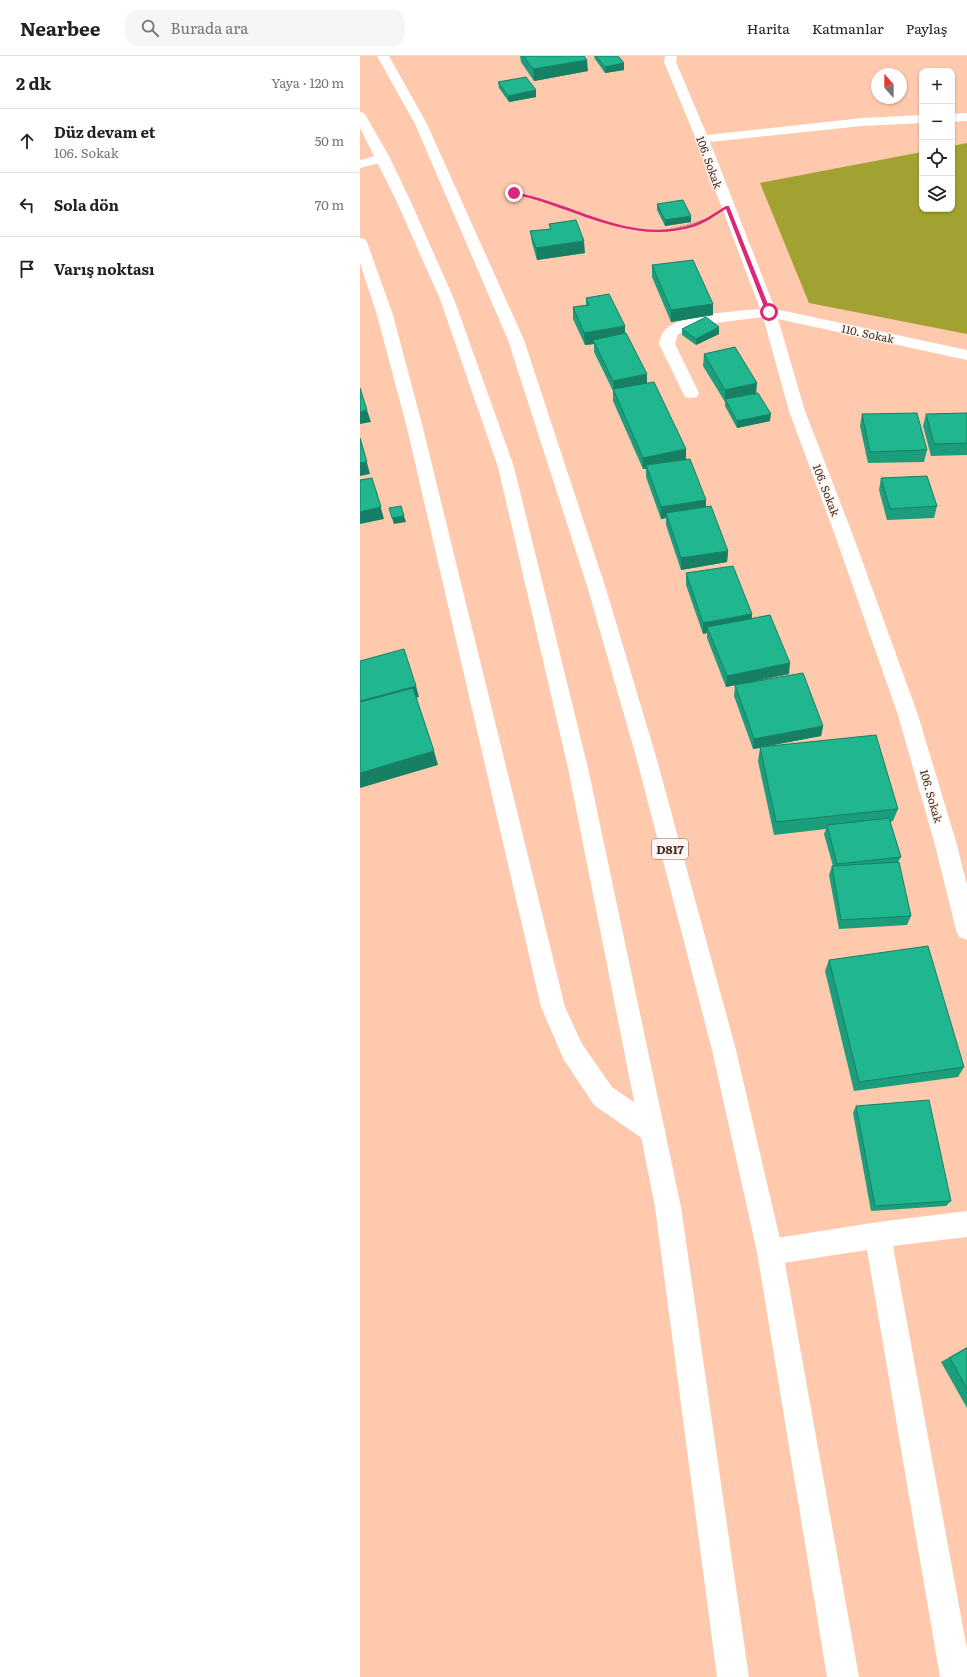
<!DOCTYPE html>
<html lang="tr">
<meta charset="utf-8">
<style>
:root{--surface:#fff;--page:#f6f6f6;--text:#202124;--muted:#757577;--line:#e0e0e0}
body{margin:0;font-family:Literata,serif;background:var(--page);color:var(--text)}
.controls{position:absolute;right:12px;top:12px;display:grid;overflow:hidden;border-radius:8px;box-shadow:0 1px 3px #0004}
.controls button{width:36px;height:36px;display:grid;place-items:center;padding:0;border:0;border-bottom:1px solid var(--line);background:var(--surface);color:var(--text);font:20px sans-serif}
.compass{position:absolute;left:511px;top:12px;width:36px;height:36px;border-radius:50%;background:var(--surface);box-shadow:0 1px 3px #0004;rotate:339deg}
.stop{position:absolute;width:12px;height:12px;margin:-9px;border:3px solid #db2777;border-radius:50%;background:#fff}
.stop.end{background:#db2777;border-color:#fff;box-shadow:0 1px 4px #0008}
.list{margin:0;padding:0;list-style:none}
h2{display:flex;justify-content:space-between;align-items:center;height:52px;margin:0;padding:0 16px;font-size:17px}
h2 small{font-size:13px;font-weight:400;color:var(--muted)}
.list li{display:grid;grid-template-columns:26px 1fr auto;gap:12px;align-items:center;box-sizing:border-box;height:64px;padding:0 16px;border-top:1px solid var(--line)}
.list b{display:block;font-size:15px;white-space:nowrap}
.list p{margin:0;font-size:13px;white-space:nowrap;color:var(--muted)}
.list em{font-size:13px;font-style:normal;color:var(--muted)}
.icon{flex:none;width:22px;height:22px;fill:none;stroke:currentColor;stroke-width:2;stroke-linecap:round;stroke-linejoin:round}
.map{position:relative;flex:none;width:607px;height:1621px;overflow:hidden}
header{display:flex;align-items:center;gap:24px;box-sizing:border-box;height:56px;padding:0 20px;background:var(--surface);border-bottom:1px solid var(--line)}
header strong{font-size:19px}
nav{display:flex;gap:22px;margin-inline-start:auto;font-size:14px}
.search{width:280px;height:36px;background:var(--page);display:flex;align-items:center;gap:10px;box-sizing:border-box;padding:0 14px;border-radius:12px;color:var(--muted);font-size:15px}
main{display:flex}
aside{flex:1;background:var(--surface)}
.map>svg:first-child{display:block}
.forest{fill:#a1a231}
.lines{fill:none;stroke-linecap:round;stroke-linejoin:round}
.path{stroke:#b78c75;stroke-width:1.5;stroke-dasharray:2.5 1;stroke-linecap:butt}
.street{fill:#fff;fill-rule:evenodd}
.highway{fill:#fff;fill-rule:evenodd}
.wall{fill:#1c9d7b}
.shaded-wall{fill:#167f64}
.building{fill:#20b68f;stroke:#167f64}
.route{fill:#db2777}
.labels{text-anchor:middle;dominant-baseline:central;stroke-width:3;stroke-linejoin:round;paint-order:stroke}
.far-street-label{font-size:11px;fill:#452b1d;stroke:#fcf5f1}
.shield{fill:#fcf5f1;stroke:#7c685d;stroke-width:1}
.shield-label{font-size:12px;font-weight:bold;fill:#452b1d}
</style>
<header>
<strong>Nearbee</strong>
<div class="search"><svg class="icon" aria-label="search" viewBox="0 0 24 24"><circle cx="10" cy="10" r="6"/><path d="M15 15l6 6"/></svg>Burada ara</div>
<nav><a>Harita</a><a>Katmanlar</a><a>Paylaş</a></nav>
</header>
<main>
<aside>
<h2>2 dk<small>Yaya · 120 m</small></h2>
<ul class="list">
<li><svg class="icon" aria-label="ahead" viewBox="0 0 24 24"><path d="M12 20V5M6 11l6-6 6 6"/></svg><div><b>Düz devam et</b><p>106. Sokak</p></div><em>50 m</em></li>
<li><svg class="icon" aria-label="left" viewBox="0 0 24 24"><path d="M17 20v-9H6M10 6l-5 5 5 5"/></svg><div><b>Sola dön</b></div><em>70 m</em></li>
<li><svg class="icon" aria-label="arrive" viewBox="0 0 24 24"><path d="M6 21V4h12l-3 4 3 4H6"/></svg><div><b>Varış noktası</b></div></li>
</ul>
</aside>
<div class="map">
<svg width="607" height="1621" viewBox="0 0 607 1621">
<rect width="100%" height="100%" fill="#fec9ac"/>
<polygon class="forest" points="607,87 607,278 449,247 400,127 562,96 562,153 592,153 592,90"/>
<g class="lines">
<path class="path" d="M 154,137 C 170,141 186,145 201,151 C 232,161 264,175 296,175 C 313,174 328,169 344,164"/>
<g class="street">
<path d="M 305,0 L 317,0 L 316,6 L 347,79 L 502,62 L 562,59 L 562,67 L 502,70 L 350,86 L 415,253 L 607,294 L 607,304 L 418,263 L 445,355 L 494,482 L 558,659 L 597,789 L 607,829 L 607,884 L 599,881 L 596,874 L 575,789 L 538,659 L 476,482 L 429,355 L 403,261 L 340,269 L 318,278 L 315,288 L 339,337 L 337,341 L 331,342 L 325,341 L 323,337 L 299,288 C 300,282 302,276 307,272 C 324,258 378,255 400,253 L 336,83 L 304,6 Z"/>
<polygon points="607,57 607,65 592,66 592,58"/>
<polygon points="23,98 28,99 30,102 28,105 0,112 0,104"/>
<polygon points="0,182 5,183 7,186 33,259 63,372 205,951 222,988 252,1031 301,1065 305,1074 301,1083 292,1087 283,1083 234,1049 204,1004 181,951 47,372 17,259 0,207"/>
<polygon points="607,1155 607,1181 533,1190 607,1593 607,1621 580,1621 507,1194 410,1209 400,1206 397,1196 400,1186 410,1183 518,1166"/>
</g>
<g class="highway">
<polygon points="17,0 29,0 67,68 164,284 246,533 297,704 376,994 423,1196 499,1621 467,1621 397,1196 352,994 277,704 228,533 148,284 55,68"/>
<polygon points="0,56 4,57 6,60 30,102 50,144 94,243 154,411 228,712 321,1151 389,1621 357,1621 295,1151 208,712 138,411 80,243 36,144 0,72"/>
</g>
</g>
<g class="wall">
<polygon points="160,0 224,0 228,15 174,25 161,6"/>
<polygon points="234,0 258,0 264,7 264,14 245,17 235,3"/>
<polygon points="138,26 176,41 149,46 139,32"/>
<polygon points="297,148 331,166 305,170 297,154"/>
<polygon points="189,168 225,197 177,204 172,187 170,175 190,173"/>
<polygon points="292,209 353,259 311,266 292,221"/>
<polygon points="226,242 265,277 287,327 326,393 326,403 346,444 346,450 368,495 367,506 321,514 306,469 306,462 301,463 286,421 286,413 283,413 253,345 253,335 234,296 234,288 225,289 213,263 213,251 226,249"/>
<polygon points="322,273 359,278 336,289 322,279"/>
<polygon points="344,298 396,337 410,365 377,372 365,350 365,346 343,310"/>
<polygon points="607,357 607,399 571,400 563,370 566,358"/>
<polygon points="502,358 567,394 564,406 508,407 500,370"/>
<polygon points="521,422 577,450 574,462 527,464 519,434"/>
<polygon points="326,517 392,558 392,562 429,618 366,631 347,582 347,577 343,578 326,529"/>
<polygon points="375,629 463,670 461,680 401,691 538,753 533,765 530,766 541,801 538,806 551,860 547,869 479,873 469,819 472,810 473,810 464,778 466,773 414,779 398,705 400,692 393,693 374,640"/>
<polygon points="469,904 604,1011 598,1021 494,1035 465,915"/>
<polygon points="496,1050 591,1145 586,1150 511,1155 493,1057"/>
<polygon points="607,1291 607,1352 581,1306"/>
</g>
<g class="shaded-wall">
<polygon points="227,4 228,15 174,25 173,13"/>
<polygon points="264,7 264,14 245,17 245,11"/>
<polygon points="176,34 176,41 149,46 148,40"/>
<polygon points="331,160 331,166 305,170 305,164"/>
<polygon points="224,185 225,197 177,204 176,192"/>
<polygon points="353,248 353,259 311,266 311,254"/>
<polygon points="265,270 265,282 233,284 234,288 225,289 224,277"/>
<polygon points="359,271 359,278 336,289 336,283"/>
<polygon points="287,318 287,330 254,337 253,325"/>
<polygon points="397,327 396,339 365,343 365,346 365,334"/>
<polygon points="7,354 11,366 0,368 0,356"/>
<polygon points="411,358 410,365 377,372 377,365"/>
<polygon points="0,381 10,418 0,420"/>
<polygon points="326,393 326,405 286,409 286,413 283,413 283,402"/>
<polygon points="16,434 24,463 0,468 0,456"/>
<polygon points="346,444 346,456 306,457 306,462 301,463 301,451"/>
<polygon points="44,460 46,466 34,468 32,462"/>
<polygon points="368,495 367,506 321,514 321,502"/>
<polygon points="392,558 391,569 347,571 347,577 343,578 343,567"/>
<polygon points="430,607 429,618 366,631 367,620"/>
<polygon points="56,630 59,641 0,657 0,645"/>
<polygon points="463,670 461,680 393,693 394,683"/>
<polygon points="74,695 78,709 0,732 0,717"/>
</g>
<g class="building">
<polygon points="163,0 224,0 227,4 173,13"/>
<polygon points="236,0 258,0 264,7 245,11"/>
<polygon points="166,21 176,34 148,40 138,26"/>
<polygon points="323,144 331,160 305,164 297,148"/>
<polygon points="216,164 224,185 176,192 170,175 191,173 189,168"/>
<polygon points="333,204 353,248 311,254 292,209"/>
<polygon points="249,238 265,270 224,277 213,251 229,249 226,242"/>
<polygon points="346,261 359,271 336,283 322,273"/>
<polygon points="266,277 287,318 253,325 233,284"/>
<polygon points="375,291 397,327 365,334 344,298"/>
<polygon points="294,326 326,393 283,402 253,333"/>
<polygon points="0,332 7,354 0,356"/>
<polygon points="398,337 411,358 377,365 365,343"/>
<polygon points="557,357 567,394 510,396 502,358"/>
<polygon points="607,357 607,387 574,388 566,358"/>
<polygon points="0,382 7,406 0,407"/>
<polygon points="330,403 346,444 301,451 286,409"/>
<polygon points="567,420 577,450 530,453 521,422"/>
<polygon points="12,422 21,451 0,456 0,424"/>
<polygon points="41,450 44,460 32,462 29,452"/>
<polygon points="351,450 368,495 321,502 306,457"/>
<polygon points="373,510 392,558 343,567 326,517"/>
<polygon points="410,559 430,607 367,620 347,571"/>
<polygon points="44,593 56,630 0,645 0,605"/>
<polygon points="443,617 463,670 394,683 375,629"/>
<polygon points="53,632 74,695 0,717 0,646"/>
<polygon points="516,679 538,753 416,766 400,691"/>
<polygon points="529,762 541,801 477,808 467,769"/>
<polygon points="539,806 551,860 481,864 472,810"/>
<polygon points="568,890 604,1011 499,1026 469,904"/>
<polygon points="569,1044 591,1145 515,1150 496,1050"/>
<polygon points="607,1292 607,1333 590,1302"/>
</g>
<path class="route" d="M 154,136 C 215,147 270,189 334,168 C 345,164 356,156 366,150 L 369,150 L 411,256 L 409,257 L 406,256 L 366,153 C 357,158 347,166 336,170 C 271,191 215,151 153,138 Z"/>
<g class="labels">
<g class="far-street-label">
<text transform="translate(350 106) rotate(70)">106. Sokak</text>
<text transform="translate(508 277) rotate(12)">110. Sokak</text>
<text transform="translate(467 434) rotate(69)">106. Sokak</text>
<text transform="translate(572 740) rotate(74)">106. Sokak</text>
</g>
<rect class="shield" x="292" y="783" width="36" height="20" rx="3"/>
<g class="shield-label">
<text x="310" y="793">D817</text>
</g>
</g>
</svg>
<div class="controls">
<button>+</button>
<button>−</button>
<button><svg class="icon" aria-label="locate" viewBox="0 0 24 24"><circle cx="12" cy="12" r="6"/><path d="M12 2v4M12 18v4M2 12h4M18 12h4"/></svg></button>
<button><svg class="icon" aria-label="layers" viewBox="0 0 24 24"><path d="M12 4l9 5-9 5-9-5zM3 14l9 5 9-5"/></svg></button>
</div>
<svg class="compass" viewBox="-18 -18 36 36"><path d="M0-13l5 13h-10z" fill="#e53935"/><path d="M0 13l5-13h-10z" fill="#757577"/></svg>
<div class="stop" style="left:409px;top:256px"></div>
<div class="stop end" style="left:154px;top:137px"></div>
</div>
</main>
